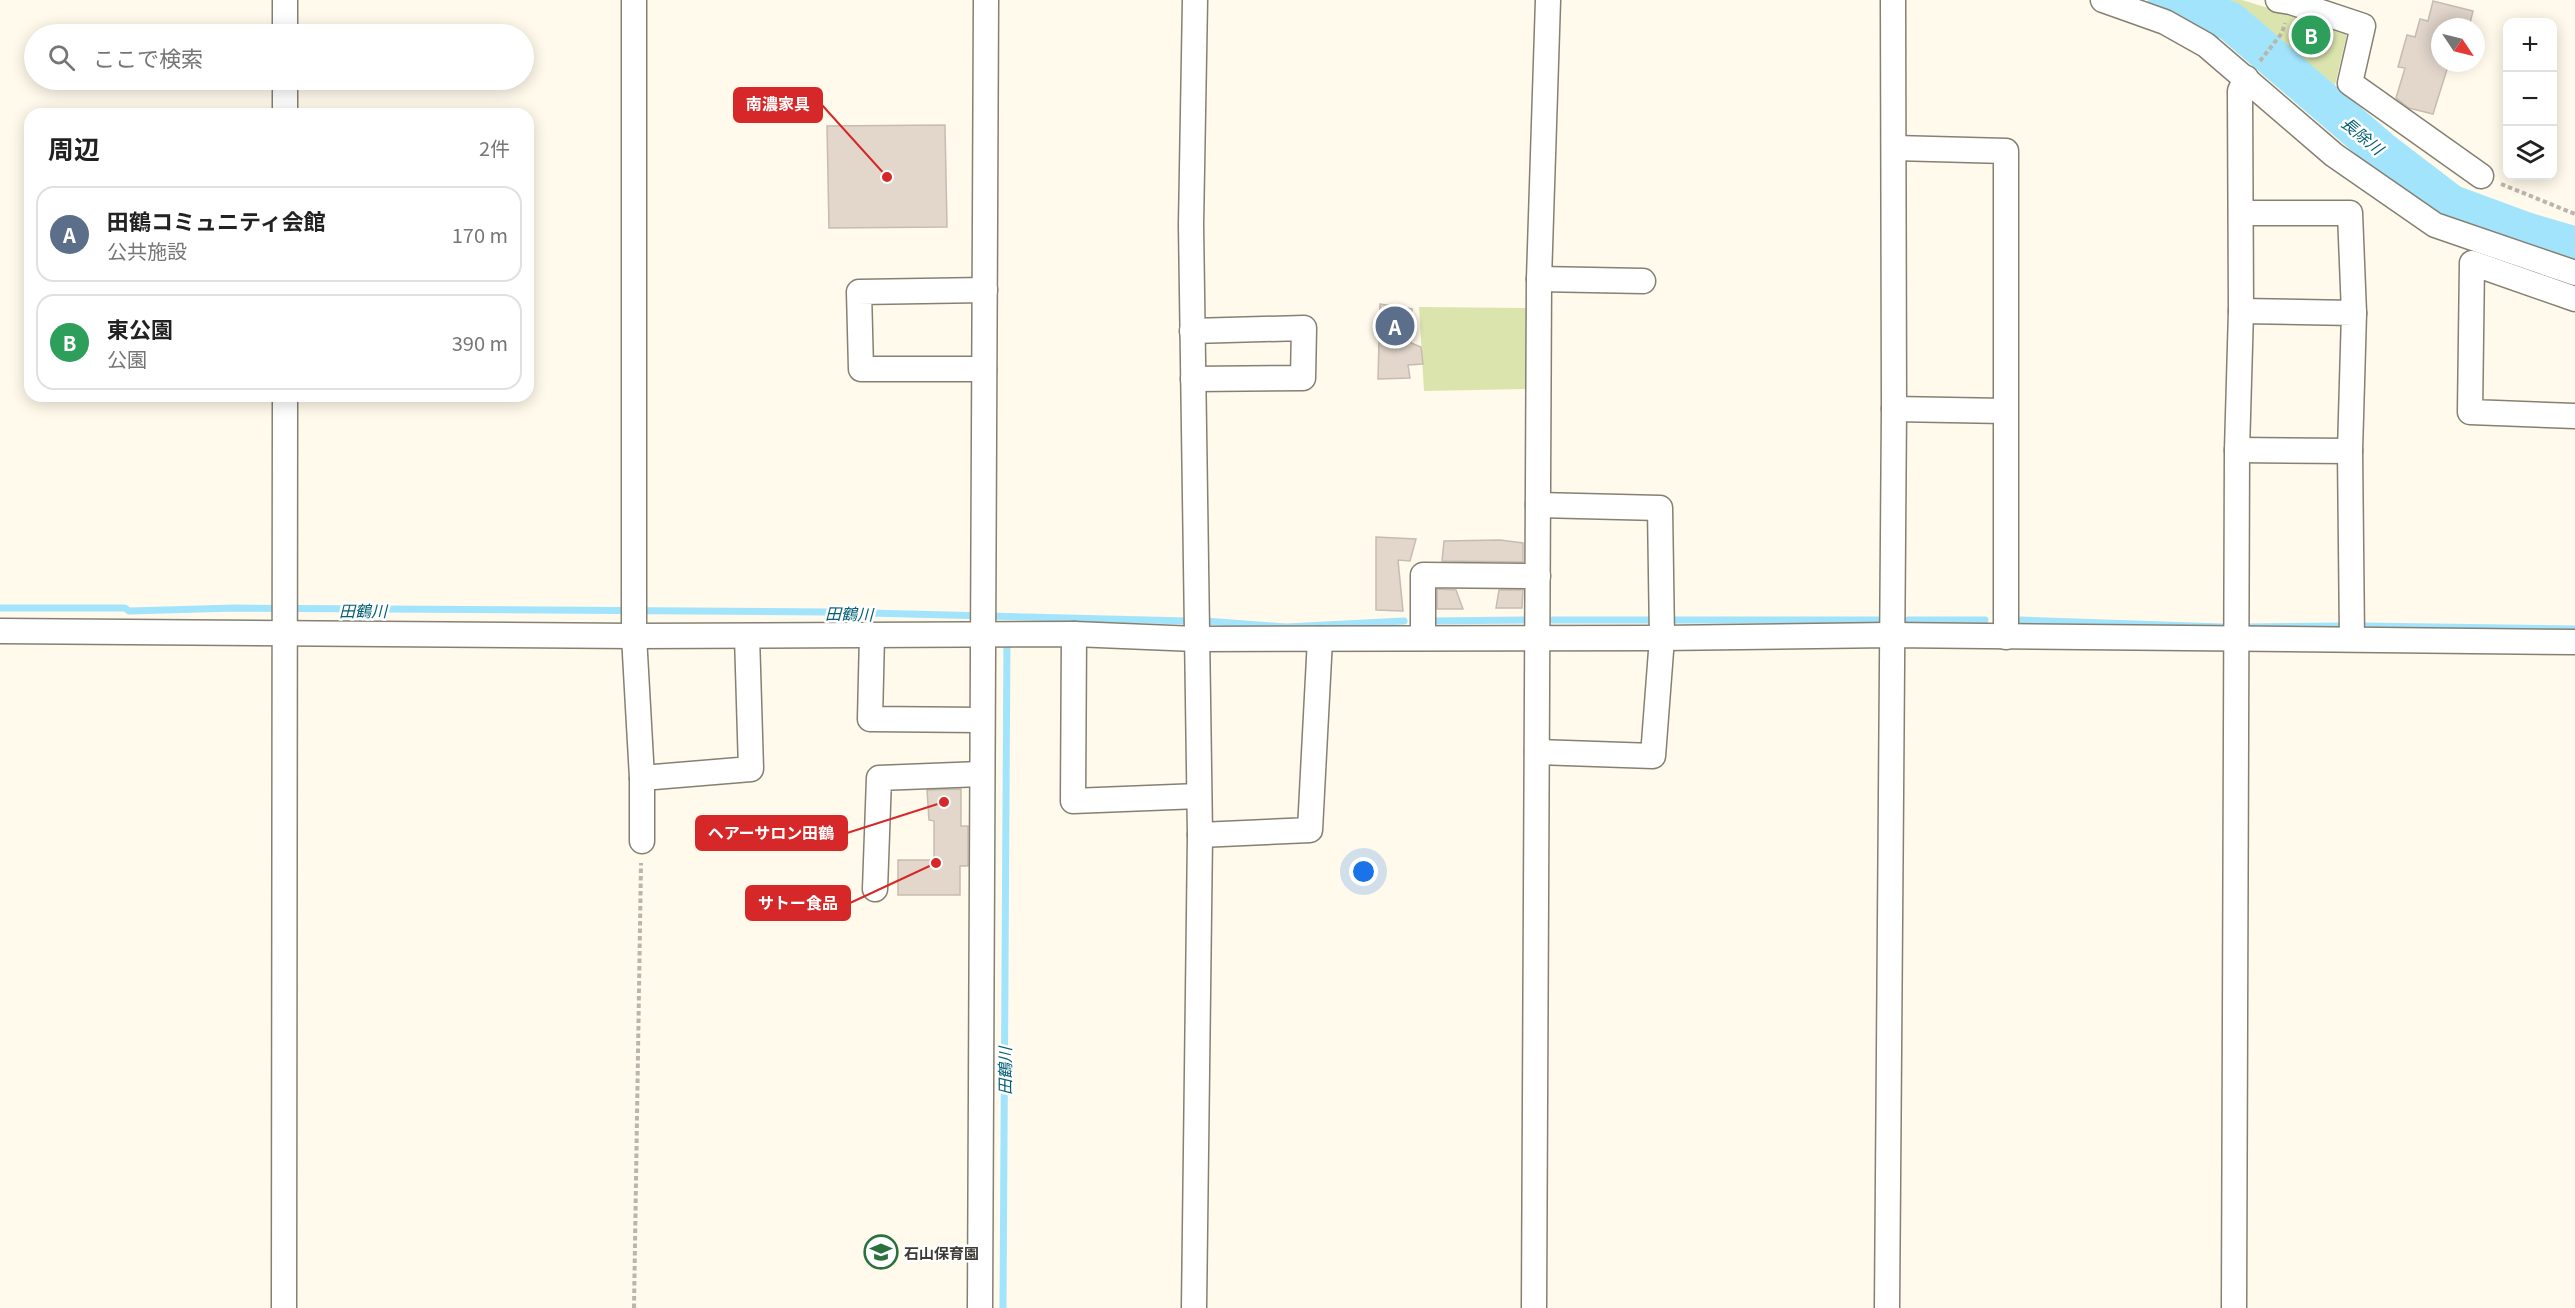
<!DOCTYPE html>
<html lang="ja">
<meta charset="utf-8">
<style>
:root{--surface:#fff;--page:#f6f6f6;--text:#222;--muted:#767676;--line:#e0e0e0;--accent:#111827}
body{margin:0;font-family:Georgia,"Noto Sans JP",serif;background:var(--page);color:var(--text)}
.controls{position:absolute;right:18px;top:18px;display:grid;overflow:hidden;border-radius:12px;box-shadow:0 3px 15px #0003}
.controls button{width:54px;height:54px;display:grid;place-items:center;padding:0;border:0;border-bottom:2px solid var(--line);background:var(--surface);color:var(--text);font:30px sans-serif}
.compass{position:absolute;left:2431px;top:18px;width:54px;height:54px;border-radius:50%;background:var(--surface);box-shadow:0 3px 15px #0003;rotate:125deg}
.you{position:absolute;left:1364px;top:872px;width:21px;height:21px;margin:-15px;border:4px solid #fff;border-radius:50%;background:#1a73e8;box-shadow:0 0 0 9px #1a73e833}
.badge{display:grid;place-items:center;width:39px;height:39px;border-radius:50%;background:var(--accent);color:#fff;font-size:20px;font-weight:700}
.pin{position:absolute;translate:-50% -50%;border:3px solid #fff;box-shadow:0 2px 6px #0006}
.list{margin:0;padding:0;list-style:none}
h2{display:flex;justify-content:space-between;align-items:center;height:78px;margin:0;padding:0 24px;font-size:26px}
h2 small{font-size:20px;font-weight:400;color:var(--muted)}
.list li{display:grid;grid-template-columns:39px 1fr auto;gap:18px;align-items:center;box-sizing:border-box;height:96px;margin:0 12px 12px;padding:0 12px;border:2px solid var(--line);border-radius:18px}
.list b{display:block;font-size:22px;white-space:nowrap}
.list p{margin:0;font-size:20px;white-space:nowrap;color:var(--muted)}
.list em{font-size:20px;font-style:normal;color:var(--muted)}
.icon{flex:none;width:33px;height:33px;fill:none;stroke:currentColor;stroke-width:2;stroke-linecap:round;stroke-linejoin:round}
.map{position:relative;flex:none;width:2575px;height:1308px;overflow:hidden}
.search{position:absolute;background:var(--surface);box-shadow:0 3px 15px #0003;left:24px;top:24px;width:510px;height:66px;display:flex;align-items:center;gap:15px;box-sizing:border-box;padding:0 21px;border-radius:33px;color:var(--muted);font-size:22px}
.panel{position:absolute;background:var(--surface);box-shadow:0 3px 15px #0003;left:24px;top:108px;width:510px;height:294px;border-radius:18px}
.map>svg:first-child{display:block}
.green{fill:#dae4ac}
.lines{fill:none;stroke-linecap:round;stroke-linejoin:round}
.stream{stroke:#a2e4fc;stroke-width:7}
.river{stroke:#a2e4fc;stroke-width:39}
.building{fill:#e3d7cc;stroke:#c7bcb0;stroke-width:1.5}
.minor-casing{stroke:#858073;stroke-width:27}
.path{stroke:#bab6ab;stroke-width:4;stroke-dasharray:4.5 3;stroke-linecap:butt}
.minor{stroke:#fff;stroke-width:24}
.labels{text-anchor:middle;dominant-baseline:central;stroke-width:5;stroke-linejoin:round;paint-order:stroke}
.poi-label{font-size:15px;font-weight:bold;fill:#3d3b36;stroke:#fff;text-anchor:start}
.water-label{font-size:16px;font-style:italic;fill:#046078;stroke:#fff}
.leader{fill:none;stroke:#d62828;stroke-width:2}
.callout-dot{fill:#d62828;stroke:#fff;stroke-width:2}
.callout{fill:#d62828;stroke:#d62828;stroke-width:2}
.callout-label{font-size:16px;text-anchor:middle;font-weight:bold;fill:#fff}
</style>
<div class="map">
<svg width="2575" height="1308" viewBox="0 0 2575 1308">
<rect width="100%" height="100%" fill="#fffaeb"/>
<g class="green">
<polygon points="2227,0 2242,0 2297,17 2302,9 2349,25 2335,85 2261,24"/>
<polygon points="1419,307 1530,308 1525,389 1424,391"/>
</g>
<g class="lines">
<g class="stream">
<polyline points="0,608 125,608 129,611 235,608 829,612 1188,621"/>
<polyline points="1553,620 1649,620"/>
<polyline points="1665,620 1878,620"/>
<polyline points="1908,620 1985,620"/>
<polyline points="2020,620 2222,627"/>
<polyline points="1205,621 1286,627 1404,621"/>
<polyline points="1430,621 1525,620"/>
<polyline points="2363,626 2575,629"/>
<polyline points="2247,627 2344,626"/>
<polyline points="1003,1308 1007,637"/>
</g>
<polyline class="river" points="2167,0 2230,21 2383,152 2451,204 2527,232 2575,246"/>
</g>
<g class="building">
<polygon points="2433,1 2473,11 2469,27 2440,27 2440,63 2449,63 2433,114 2409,108 2396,98 2405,68 2398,67 2407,35 2415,37 2420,19 2428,21"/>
<polygon points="945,125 947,227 829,228 827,126"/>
<polygon points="1380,304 1412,309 1411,343 1421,347 1423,364 1408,365 1410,378 1378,379"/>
<polygon points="1376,537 1416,539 1410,561 1398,560 1403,611 1376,610"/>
<polygon points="1500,540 1523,543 1523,562 1442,561 1444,541"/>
<polygon points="1437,589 1456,590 1463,609 1437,609"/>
<polygon points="1499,590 1523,590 1522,608 1496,608"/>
<polygon points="961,789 961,826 968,826 968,866 960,866 960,895 898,895 898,860 934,860 934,821 929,820 927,790"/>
</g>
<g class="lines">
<g class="minor-casing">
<g id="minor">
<polyline points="285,0 285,34"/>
<polyline points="634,0 634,636 642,778 642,841"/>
<polyline points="2103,0 2165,22 2206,45 2334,155 2435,225 2575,273"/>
<polyline points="2278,0 2291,2 2363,26 2350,83 2481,176"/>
<polyline points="285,80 285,114"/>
<polyline points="1895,148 2006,151 2006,637"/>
<polyline points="2241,213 2350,213 2354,313"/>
<polyline points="1539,279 1643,281"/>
<polyline points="2575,299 2472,263 2470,412 2575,416"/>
<polyline points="2241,311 2354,313 2350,451 2352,639"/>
<polyline points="1192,331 1304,328 1303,378 1193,379"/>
<polyline points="984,369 861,369 859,292 985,290"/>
<polyline points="1894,409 2005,411"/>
<polyline points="2237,450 2350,451"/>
<polyline points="0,631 634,636 1074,634 1196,639 1662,638 1890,635 2575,642"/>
<polyline points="1074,634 1073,801 1199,796"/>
<polyline points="872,635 870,719 981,720"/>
<polyline points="1423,638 1423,575 1538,576"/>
<polyline points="1537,752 1653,756 1662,638 1660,508 1538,505"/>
<polyline points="642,778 751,769 747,636"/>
<polyline points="1200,835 1310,830 1320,639"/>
<polyline points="875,889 879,778 981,774"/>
<polyline points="284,1308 285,396"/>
<polyline points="980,1308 986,0"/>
<polyline points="1194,1308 1200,835 1191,225 1195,0"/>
<polyline points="1534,1308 1539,279 1548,0"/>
<polyline points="1887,1308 1894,409 1893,0"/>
<polyline points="2234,1308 2237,450 2241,311 2240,91 2246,78"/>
</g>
</g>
<g class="path">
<polyline points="2260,61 2282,33 2285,23"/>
<polyline points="2501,184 2575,214"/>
<polyline points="634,1308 641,863"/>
</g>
<use href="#minor" class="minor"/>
</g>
<defs>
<g id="school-ring" transform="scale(1.725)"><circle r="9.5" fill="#fff" stroke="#2a713d" stroke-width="1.5"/><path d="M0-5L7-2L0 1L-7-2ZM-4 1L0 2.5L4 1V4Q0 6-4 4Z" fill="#2a713d"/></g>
</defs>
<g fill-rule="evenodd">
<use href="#school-ring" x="881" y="1252"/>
</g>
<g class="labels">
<g class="poi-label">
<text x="904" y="1252">石山保育園</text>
</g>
<g class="water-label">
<text transform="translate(2363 135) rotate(40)">長除川</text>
<text x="363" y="610">田鶴川</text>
<text transform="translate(849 613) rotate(1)">田鶴川</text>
<text transform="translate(1004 1071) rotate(-90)">田鶴川</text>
</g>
</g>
<path class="leader" d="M887 177L822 105M944 802L847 833M936 863L850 903"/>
<g class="callout-dot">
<circle cx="887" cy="177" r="6"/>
<circle cx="944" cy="802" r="6"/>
<circle cx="936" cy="863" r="6"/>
</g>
<g class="callout">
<rect x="734" y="88" width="88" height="34" rx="6"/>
<rect x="696" y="816" width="151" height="34" rx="6"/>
<rect x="746" y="886" width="104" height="34" rx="6"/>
</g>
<g class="callout-label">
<text x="778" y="110">南濃家具</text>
<text x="771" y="839">ヘアーサロン田鶴</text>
<text x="798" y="909">サトー食品</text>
</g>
</svg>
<div class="controls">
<button>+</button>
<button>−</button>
<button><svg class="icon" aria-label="layers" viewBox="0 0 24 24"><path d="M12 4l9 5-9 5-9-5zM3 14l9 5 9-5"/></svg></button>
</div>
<svg class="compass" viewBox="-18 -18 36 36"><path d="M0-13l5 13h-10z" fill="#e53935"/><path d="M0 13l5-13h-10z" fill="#767676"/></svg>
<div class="you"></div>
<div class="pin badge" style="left:1395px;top:326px;background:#5c6f8a">A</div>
<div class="pin badge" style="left:2311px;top:35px;background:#2e9e5b">B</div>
<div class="search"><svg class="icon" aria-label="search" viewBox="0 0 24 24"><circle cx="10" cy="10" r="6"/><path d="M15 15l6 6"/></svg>ここで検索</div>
<section class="panel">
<h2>周辺<small>2件</small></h2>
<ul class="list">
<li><span class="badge" style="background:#5c6f8a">A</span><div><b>田鶴コミュニティ会館</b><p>公共施設</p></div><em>170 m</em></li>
<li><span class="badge" style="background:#2e9e5b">B</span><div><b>東公園</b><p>公園</p></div><em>390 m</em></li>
</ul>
</section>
</div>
